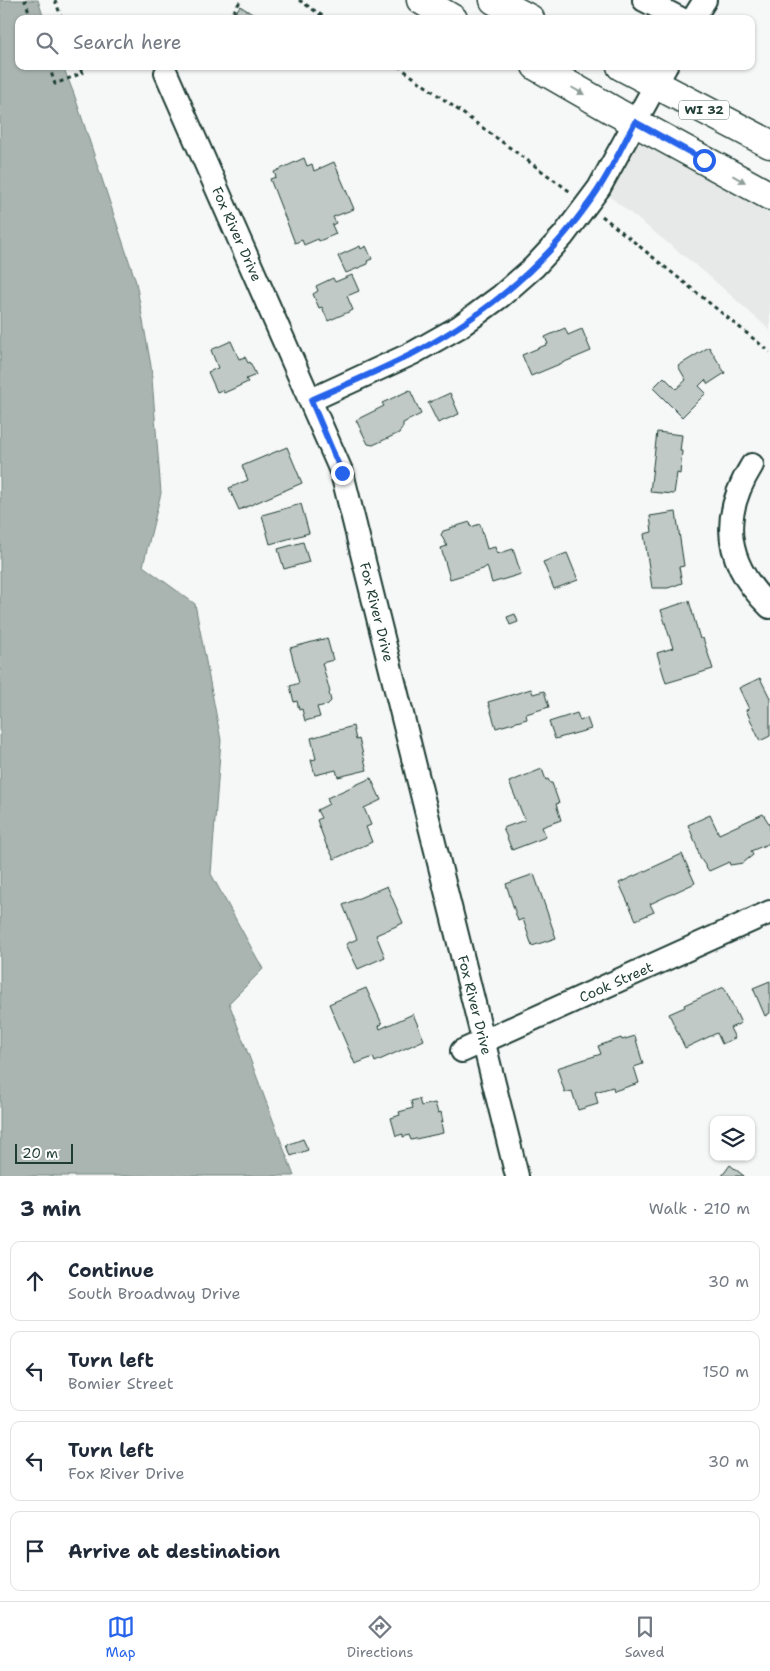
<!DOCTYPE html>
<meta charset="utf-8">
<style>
:root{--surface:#fff;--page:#f6f6f7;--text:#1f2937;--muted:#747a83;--line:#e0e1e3;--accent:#2563eb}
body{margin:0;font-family:"Shantell Sans",sans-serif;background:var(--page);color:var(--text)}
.controls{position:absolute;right:15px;bottom:15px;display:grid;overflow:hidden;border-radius:10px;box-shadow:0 1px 4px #0004}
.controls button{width:45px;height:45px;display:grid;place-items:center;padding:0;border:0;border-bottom:1px solid var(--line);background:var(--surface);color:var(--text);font:25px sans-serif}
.scale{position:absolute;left:15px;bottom:12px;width:58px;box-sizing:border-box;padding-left:5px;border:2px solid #1f3d34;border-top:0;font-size:14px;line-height:18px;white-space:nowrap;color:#1f3d34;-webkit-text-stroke:4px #fff;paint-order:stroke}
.stop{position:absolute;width:15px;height:15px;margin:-11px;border:4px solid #2563eb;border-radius:50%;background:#fff}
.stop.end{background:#2563eb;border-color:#fff;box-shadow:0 1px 5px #0008}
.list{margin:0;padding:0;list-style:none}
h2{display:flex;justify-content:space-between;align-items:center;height:65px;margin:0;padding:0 20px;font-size:21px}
h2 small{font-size:16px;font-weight:400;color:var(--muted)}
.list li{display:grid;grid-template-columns:32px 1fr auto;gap:15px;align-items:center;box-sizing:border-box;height:80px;margin:0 10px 10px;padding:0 10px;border:1px solid var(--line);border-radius:10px}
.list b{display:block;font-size:19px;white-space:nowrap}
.list p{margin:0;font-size:16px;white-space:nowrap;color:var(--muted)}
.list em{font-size:16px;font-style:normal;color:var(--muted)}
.icon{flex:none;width:28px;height:28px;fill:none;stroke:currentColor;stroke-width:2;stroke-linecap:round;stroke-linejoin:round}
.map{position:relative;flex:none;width:770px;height:1176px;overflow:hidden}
.search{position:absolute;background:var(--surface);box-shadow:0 1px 4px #0004;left:15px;right:15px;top:15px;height:55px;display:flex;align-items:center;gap:12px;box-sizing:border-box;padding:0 18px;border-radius:10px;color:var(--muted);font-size:19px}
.sheet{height:425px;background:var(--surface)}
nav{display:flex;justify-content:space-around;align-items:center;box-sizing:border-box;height:70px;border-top:1px solid var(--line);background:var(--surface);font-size:14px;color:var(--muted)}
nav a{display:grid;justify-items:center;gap:2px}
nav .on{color:var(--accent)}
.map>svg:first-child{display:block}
.built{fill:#e6e9e8}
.water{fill:#aab5b1;stroke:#72857f}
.building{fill:#c0c9c6;stroke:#1f3d34}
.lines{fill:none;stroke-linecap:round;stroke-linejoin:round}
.street-casing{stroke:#1f3d34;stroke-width:26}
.primary-casing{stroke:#1f3d34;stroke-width:31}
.path{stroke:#1f3d34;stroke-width:3;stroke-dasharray:4 4;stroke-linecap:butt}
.street{stroke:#fff;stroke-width:22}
.primary{stroke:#fff;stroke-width:28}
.oneway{fill:#8f9e9a}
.route{stroke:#2563eb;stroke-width:6}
.labels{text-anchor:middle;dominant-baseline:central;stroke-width:4.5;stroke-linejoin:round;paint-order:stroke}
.shield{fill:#fff;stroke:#627771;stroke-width:1}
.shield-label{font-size:12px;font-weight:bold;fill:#1f3d34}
.street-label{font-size:14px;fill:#1f3d34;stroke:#fff}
</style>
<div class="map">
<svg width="770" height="1176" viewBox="0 0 770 1176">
<rect width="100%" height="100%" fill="#f6f7f7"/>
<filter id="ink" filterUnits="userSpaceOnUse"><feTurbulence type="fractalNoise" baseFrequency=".02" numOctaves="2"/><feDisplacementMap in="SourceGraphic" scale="10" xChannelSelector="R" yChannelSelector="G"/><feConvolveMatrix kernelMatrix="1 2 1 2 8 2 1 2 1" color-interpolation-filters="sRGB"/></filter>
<g filter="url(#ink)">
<polygon class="built" points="635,122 770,196 770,330 708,275 599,188"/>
<polygon class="water" points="0,0 38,0 44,19 19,19 19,66 63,66 74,94 136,282 151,366 161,493 143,566 195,604 221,740 211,874 263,969 229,1003 294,1176 0,1176"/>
<g class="building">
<polygon points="240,6 257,17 256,19 231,19"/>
<polygon points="304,158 307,166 312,164 314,171 334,162 354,209 333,217 336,223 332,225 336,234 319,241 318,239 304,245 302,240 295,243 270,179 276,177 274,172"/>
<polygon points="360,246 361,249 366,246 372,259 367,261 368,264 346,273 338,256"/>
<polygon points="352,275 359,291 347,296 353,310 328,321 322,307 319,308 313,294 318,291 316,286 333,278 335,282"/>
<polygon points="565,328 568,335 582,329 591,351 531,376 522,355 548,344 545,337"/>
<polygon points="231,341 239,359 245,357 248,363 250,362 256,375 246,379 248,382 224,393 222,390 217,392 208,372 218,368 211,350"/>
<polygon points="709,347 725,373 708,384 705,380 699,386 706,393 682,417 653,388 664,377 676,389 686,380 678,366"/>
<polygon points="410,390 421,414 403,423 403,427 399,433 373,445 368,444 356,420 384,406 382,403"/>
<polygon points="450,393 459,414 438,423 428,403"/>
<polygon points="657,432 682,435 680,451 682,451 680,474 677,473 674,494 650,492"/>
<polygon points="287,447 302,483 239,510 229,488 248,480 242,466"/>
<polygon points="301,504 309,533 270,544 262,515"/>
<polygon points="676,512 684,566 679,567 682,583 668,588 652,588 644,534 652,532 650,516"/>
<polygon points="470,522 471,527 480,524 487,549 495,547 497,554 513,549 521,574 492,583 487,566 483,569 450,579 441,548 447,546 441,535 443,531 450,529 450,528"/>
<polygon points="303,542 309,562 284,569 278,549"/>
<polygon points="567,553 578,580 554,589 543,562"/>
<polygon points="689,601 700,639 703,638 713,669 666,683 657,653 673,648 661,610"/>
<polygon points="515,614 518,622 510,625 507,617"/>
<polygon points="327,638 333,660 322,663 330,692 329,693 331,701 327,705 317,707 320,717 305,721 302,709 299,710 297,701 294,702 290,686 299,683 290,648"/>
<polygon points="760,678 770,698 770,736 760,741 746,710 749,709 739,688"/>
<polygon points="531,689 533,694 544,691 549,707 526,714 527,719 496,728 488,702"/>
<polygon points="577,713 580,721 587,718 591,729 555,739 549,722"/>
<polygon points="353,726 356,740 359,739 367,770 338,777 336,770 315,775 311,760 316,759 311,738"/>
<polygon points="542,769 546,780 548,779 550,783 552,783 559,803 556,804 561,820 542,827 546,837 512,850 503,828 525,820 509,782"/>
<polygon points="371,778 381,800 364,808 371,825 366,827 372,842 334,859 328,847 327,847 317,820 321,818 317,810 329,804 327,798"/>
<polygon points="763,814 770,825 770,843 751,851 753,855 743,863 730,865 729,862 709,871 700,858 696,844 688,825 710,815 719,834"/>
<polygon points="682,854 695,883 650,904 654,912 636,920 619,883"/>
<polygon points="534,874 556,938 532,946 523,919 518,921 506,884"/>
<polygon points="387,886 403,923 376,935 385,957 358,969 346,944 357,939 343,905"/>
<polygon points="770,981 770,1013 765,1016 753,988"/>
<polygon points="724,987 741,1023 730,1028 735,1038 722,1044 717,1033 685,1048 669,1014 685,1007 684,1005"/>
<polygon points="366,988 382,1024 379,1026 380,1029 413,1014 424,1040 375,1062 373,1057 355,1064 329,1004"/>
<polygon points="635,1036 643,1064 634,1067 639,1083 614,1091 613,1087 595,1092 598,1104 578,1110 572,1091 565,1093 557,1068 601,1054 598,1046 621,1038 622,1040"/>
<polygon points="419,1099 421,1106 435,1103 438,1113 441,1112 443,1122 441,1122 443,1133 411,1140 409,1135 403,1137 403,1134 396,1136 391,1118 400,1115 399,1112 413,1108 411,1101"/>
<polygon points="303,1139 308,1150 291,1156 287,1145"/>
<polygon points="730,1165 744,1176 722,1176"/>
</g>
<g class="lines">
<g class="street-casing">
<g id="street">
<polyline points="644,0 681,19"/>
<polyline points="693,19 705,0"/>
<polyline points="166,73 342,473 517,1176"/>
<polyline points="311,400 413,353 459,327 501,296 534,267 563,236 599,188 666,66"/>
<path d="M 752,465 C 719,518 725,564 770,607"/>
<polyline points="462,1051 770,912"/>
</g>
</g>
<g class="primary-casing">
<g id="primary">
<polyline points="421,0 453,19"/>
<polyline points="494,0 530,19"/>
<polyline points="536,66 616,112 770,196"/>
<polyline points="621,66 770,144"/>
</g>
</g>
<g class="path">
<polyline points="27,0 25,1 32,19"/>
<polyline points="55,0 62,19"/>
<polyline points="299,0 327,19"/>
<polyline points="229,19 241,0"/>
<polyline points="49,66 55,84 82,73 79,66"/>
<polyline points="398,66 572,193"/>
<polyline points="602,216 770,352"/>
</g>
<use href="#street" class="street"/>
<use href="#primary" class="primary"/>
</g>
<defs><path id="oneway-solid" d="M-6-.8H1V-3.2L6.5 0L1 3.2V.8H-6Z" transform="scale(1.25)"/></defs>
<g class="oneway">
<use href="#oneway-solid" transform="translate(578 91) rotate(30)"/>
<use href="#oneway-solid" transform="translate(739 179) rotate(28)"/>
</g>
</g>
<g class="lines" filter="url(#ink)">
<path class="route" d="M 342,473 L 311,400 C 345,385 381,370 414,353 C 482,317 543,267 588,204 C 607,179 620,150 635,122 L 704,160"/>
</g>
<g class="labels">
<rect class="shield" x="679" y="100.5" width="50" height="19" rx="4"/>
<g class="shield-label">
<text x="704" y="110">WI 32</text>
</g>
<g class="street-label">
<text transform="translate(237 234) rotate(66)">Fox River Drive</text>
<text transform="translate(377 612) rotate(76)">Fox River Drive</text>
<text transform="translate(616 982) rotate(-24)">Cook Street</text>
<text transform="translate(475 1005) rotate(76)">Fox River Drive</text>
</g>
</g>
</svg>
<div class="controls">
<button><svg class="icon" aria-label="layers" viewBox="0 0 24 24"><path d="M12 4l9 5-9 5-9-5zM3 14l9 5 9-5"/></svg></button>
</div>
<div class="scale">20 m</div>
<div class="stop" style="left:704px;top:160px"></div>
<div class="stop end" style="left:342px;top:473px"></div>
<div class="search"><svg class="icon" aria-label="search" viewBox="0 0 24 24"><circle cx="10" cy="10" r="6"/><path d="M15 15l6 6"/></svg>Search here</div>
</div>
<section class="sheet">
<h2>3 min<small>Walk · 210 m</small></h2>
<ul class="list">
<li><svg class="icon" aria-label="ahead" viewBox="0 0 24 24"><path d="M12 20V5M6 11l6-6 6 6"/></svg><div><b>Continue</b><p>South Broadway Drive</p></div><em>30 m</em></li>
<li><svg class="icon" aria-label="left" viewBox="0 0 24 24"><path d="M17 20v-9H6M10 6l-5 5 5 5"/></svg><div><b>Turn left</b><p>Bomier Street</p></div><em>150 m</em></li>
<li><svg class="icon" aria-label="left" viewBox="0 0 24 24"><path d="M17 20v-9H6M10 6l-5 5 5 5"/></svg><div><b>Turn left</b><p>Fox River Drive</p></div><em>30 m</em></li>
<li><svg class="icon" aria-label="arrive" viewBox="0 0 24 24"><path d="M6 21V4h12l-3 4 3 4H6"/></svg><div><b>Arrive at destination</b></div></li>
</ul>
</section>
<nav>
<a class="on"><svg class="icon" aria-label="map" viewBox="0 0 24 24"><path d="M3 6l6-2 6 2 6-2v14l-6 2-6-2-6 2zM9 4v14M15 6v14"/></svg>Map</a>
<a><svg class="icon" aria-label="directions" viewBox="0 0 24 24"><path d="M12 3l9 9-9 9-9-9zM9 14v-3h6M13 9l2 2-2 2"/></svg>Directions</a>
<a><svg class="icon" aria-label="saved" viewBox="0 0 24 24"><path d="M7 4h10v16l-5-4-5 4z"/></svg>Saved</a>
</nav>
